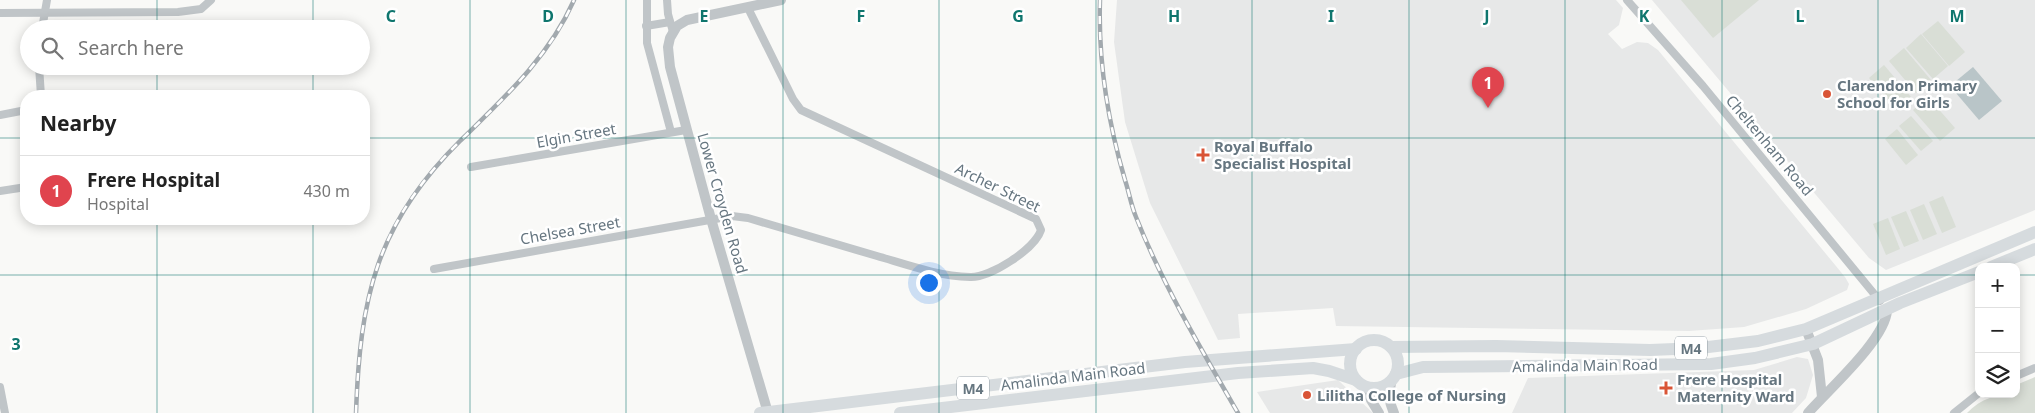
<!DOCTYPE html>
<meta charset="utf-8">
<style>
:root{--surface:#fff;--page:#f6f6f6;--text:#222;--muted:#767676;--line:#e0e0e0;--accent:#0b8043}
body{margin:0;font-family:"Noto Sans",sans-serif;background:var(--page);color:var(--text)}
.controls{position:absolute;right:15px;bottom:15px;display:grid;overflow:hidden;border-radius:10px;box-shadow:0 2px 12px #0003}
.controls button{width:45px;height:45px;display:grid;place-items:center;padding:0;border:0;border-bottom:1px solid var(--line);background:var(--surface);color:var(--text);font:25px sans-serif}
.you{position:absolute;left:928px;top:282px;width:18px;height:18px;margin:-12px;border:4px solid #fff;border-radius:50%;background:#1a73e8;box-shadow:0 0 0 8px #1a73e833}
.badge{display:grid;place-items:center;width:32px;height:32px;border-radius:50%;background:var(--accent);color:#fff;font-size:16px;font-weight:700}
.pin{position:absolute;translate:-50% -41px;filter:drop-shadow(0 1px 2px #0008)}
.pin::after{content:'';position:absolute;top:26px;width:18px;height:15px;background:inherit;clip-path:polygon(0 0,100% 0,50% 100%)}
.list{margin:0;padding:0;list-style:none}
h2{display:flex;justify-content:space-between;align-items:center;height:65px;margin:0;padding:0 20px;font-size:21px}
h2 small{font-size:16px;font-weight:400;color:var(--muted)}
.list li{display:grid;grid-template-columns:32px 1fr auto;gap:15px;align-items:center;box-sizing:border-box;height:70px;padding:0 20px;border-top:1px solid var(--line)}
.list b{display:block;font-size:19px;white-space:nowrap}
.list p{margin:0;font-size:16px;white-space:nowrap;color:var(--muted)}
.list em{font-size:16px;font-style:normal;color:var(--muted)}
.icon{flex:none;width:28px;height:28px;fill:none;stroke:currentColor;stroke-width:2;stroke-linecap:round;stroke-linejoin:round}
.map{position:relative;flex:none;width:2035px;height:413px;overflow:hidden}
.search{position:absolute;background:var(--surface);box-shadow:0 2px 12px #0003;left:20px;top:20px;width:350px;height:55px;display:flex;align-items:center;gap:12px;box-sizing:border-box;padding:0 18px;border-radius:28px;color:var(--muted);font-size:19px}
.panel{position:absolute;background:var(--surface);box-shadow:0 2px 12px #0003;left:20px;top:90px;width:350px;height:135px;border-radius:20px}
.map>svg:first-child{display:block}
.built{fill:#e7e8e8}
.green{fill:#d9ded6}
.water{fill:#b9c5c8}
.lines{fill:none;stroke-linecap:round;stroke-linejoin:round}
.minor{stroke:#c0c5c8;stroke-width:8}
.tertiary{stroke:#c0c5c8;stroke-width:10}
.primary{stroke:#d6dbde;stroke-width:12}
.rail-casing{stroke:#a2a9ae;stroke-width:4.5}
.rail{stroke:#fff;stroke-width:2.5;stroke-dasharray:8;stroke-linecap:butt}
.grid{fill:none;stroke:#0f766e;stroke-width:1;stroke-opacity:0.55}
.poi-dot{fill:#d95436;stroke:#fff;stroke-width:2}
.labels{text-anchor:middle;dominant-baseline:central;stroke-width:5;stroke-linejoin:round;paint-order:stroke}
.shield{fill:#fff;stroke:#949fa6;stroke-width:1}
.shield-label{font-size:14px;font-weight:bold;fill:#667680}
.poi-label{font-size:15px;font-weight:bold;fill:#667680;stroke:#fff;text-anchor:start}
.street-label{font-size:15px;fill:#667680;stroke:#fff}
.grid-label{font-size:16px;text-anchor:middle;font-weight:bold;fill:#0f766e;stroke:#fff;stroke-width:5;stroke-linejoin:round;paint-order:stroke}
</style>
<div class="map">
<svg width="2035" height="413" viewBox="0 0 2035 413">
<rect width="100%" height="100%" fill="#f9f9f7"/>
<g class="built">
<polygon points="1117,0 1616,0 1623,8 1619,25 1608,34 1622,49 1637,42 1648,43 1658,50 1845,277 1849,284 1847,290 1806,309 1744,327 1689,331 1336,326 1333,308 1238,314 1240,338 1218,340 1150,203 1125,122 1114,42"/>
<polygon points="1652,0 2035,0 2035,210 1886,270 1869,258"/>
<polygon points="1797,357 1808,359 1813,375 1806,398 1792,413 1512,413 1528,378 1754,370"/>
<polygon points="1338,380 1373,413 1270,413 1257,392"/>
</g>
<g class="green">
<polygon points="1681,0 1759,0 1713,38"/>
<polygon points="1938,21 1965,52 1949,66 1922,34"/>
<polygon points="1921,34 1948,66 1933,79 1906,48"/>
<polygon points="1904,48 1931,80 1916,93 1889,61"/>
<polygon points="1884,65 1911,97 1896,110 1869,78"/>
<polygon points="1928,97 1955,128 1940,141 1913,110"/>
<polygon points="1911,116 1933,141 1921,151 1899,126"/>
<polygon points="1897,129 1918,155 1906,165 1885,139"/>
<polygon points="1943,196 1956,227 1942,233 1929,202"/>
<polygon points="1924,204 1937,234 1923,240 1910,210"/>
<polygon points="1906,211 1919,241 1904,247 1891,217"/>
<polygon points="1888,218 1900,249 1886,255 1873,224"/>
<path d="M 2035,377 L 2035,413 L 1967,413 C 1981,398 1997,394 2016,394 L 2016,385 Z"/>
</g>
<polygon class="water" points="1973,67 2002,101 1979,120 1950,86"/>
<g class="lines">
<g class="minor">
<polyline points="647,0 647,43 671,132"/>
<polyline points="667,0 668,14 673,32"/>
<polyline points="1627,0 1703,86 1880,301"/>
<polyline points="0,13 178,12 201,9 211,0"/>
<polyline points="646,26 670,22"/>
<polyline points="42,29 47,0"/>
<polyline points="39,66 41,96"/>
<polyline points="0,115 26,110"/>
<polyline points="471,167 686,130"/>
<polyline points="0,191 26,187"/>
<path d="M 434,269 L 732,216 L 748,218 C 791,231 834,243 877,256 C 908,265 938,276 970,277 C 990,278 1035,249 1041,230 L 1036,219 L 801,110 L 793,99 L 748,8"/>
<polyline points="2016,376 2035,368"/>
<polyline points="0,387 5,413"/>
<polyline points="1954,413 1979,393"/>
</g>
<g class="tertiary">
<polyline points="1806,329 1818,360 1822,397"/>
<path d="M 1392,379 C 1389,392 1388,401 1394,413"/>
<polyline points="1366,387 1371,400 1379,413"/>
<polyline points="768,413 711,219 670,67 668,47 670,38 677,26 687,20 781,0"/>
<path d="M 1808,413 C 1828,390 1886,339 1887,310"/>
</g>
<g class="primary">
<polyline points="1991,267 2035,249"/>
<circle cx="1374" cy="364" r="24"/>
<polyline points="1391,347 1496,346 1650,350 1700,348 1758,341 1806,329 2035,232"/>
<polyline points="1396,374 1423,367 1711,364 1755,358 1813,344 1900,303 1979,272"/>
<polyline points="760,413 1185,362 1356,349"/>
<polyline points="900,413 1238,373 1313,368 1329,371 1356,380"/>
</g>
<g class="rail-casing">
<g id="rail">
<path d="M 1100,0 C 1098,61 1108,122 1125,180 C 1129,192 1131,205 1136,217 C 1162,283 1202,351 1238,413"/>
<path d="M 356,413 C 360,298 376,224 460,141 C 504,98 549,57 574,0"/>
</g>
</g>
<use href="#rail" class="rail"/>
</g>
<path class="grid" d="M 157,0 L 157,29M 313,0 L 313,29M 470,0 L 470,413M 626,0 L 626,413M 783,0 L 783,413M 939,0 L 939,413M 1096,0 L 1096,413M 1252,0 L 1252,413M 1409,0 L 1409,413M 1565,0 L 1565,413M 1722,0 L 1722,413M 1878,0 L 1878,413M 157,66 L 157,96M 313,66 L 313,96M 0,138 L 26,138M 364,138 L 2035,138M 157,219 L 157,413M 313,219 L 313,413M 0,275 L 1979,275M 2016,275 L 2035,275"/>
<g class="poi-dot">
<circle cx="1827" cy="94" r="5"/>
<path d="M1200.5 147.5h5v5h5v5h-5v5h-5v-5h-5v-5h5z"/>
<path d="M1663.5 380.5h5v5h5v5h-5v5h-5v-5h-5v-5h5z"/>
<circle cx="1307" cy="395" r="5"/>
</g>
<g class="labels">
<g class="shield">
<rect x="1675" y="336.5" width="32" height="23" rx="4"/>
<rect x="957" y="376.5" width="32" height="23" rx="4"/>
</g>
<g class="shield-label">
<text x="1691" y="348">M4</text>
<text x="973" y="388">M4</text>
</g>
<g class="poi-label">
<text x="1837" y="85">Clarendon Primary<tspan x="1837" dy="17">School for Girls</tspan></text>
<text x="1214" y="146">Royal Buffalo<tspan x="1214" dy="17">Specialist Hospital</tspan></text>
<text x="1677" y="379">Frere Hospital<tspan x="1677" dy="17">Maternity Ward</tspan></text>
<text x="1317" y="395">Lilitha College of Nursing</text>
</g>
<g class="street-label">
<text transform="translate(576 135) rotate(-10)">Elgin Street</text>
<text transform="translate(1770 145) rotate(50)">Cheltenham Road</text>
<text transform="translate(998 187) rotate(26)">Archer Street</text>
<text transform="translate(723 203) rotate(74)">Lower Croyden Road</text>
<text transform="translate(570 230) rotate(-10)">Chelsea Street</text>
<text transform="translate(1585 365) rotate(-1)">Amalinda Main Road</text>
<text transform="translate(1073 376) rotate(-7)">Amalinda Main Road</text>
</g>
</g>
<g class="grid-label">
<text x="391" y="22">C</text>
<text x="548" y="22">D</text>
<text x="704" y="22">E</text>
<text x="861" y="22">F</text>
<text x="1018" y="22">G</text>
<text x="1174" y="22">H</text>
<text x="1331" y="22">I</text>
<text x="1487" y="22">J</text>
<text x="1644" y="22">K</text>
<text x="1800" y="22">L</text>
<text x="1957" y="22">M</text>
<text x="16" y="350">3</text>
</g>
</svg>
<div class="controls">
<button>+</button>
<button>−</button>
<button><svg class="icon" aria-label="layers" viewBox="0 0 24 24"><path d="M12 4l9 5-9 5-9-5zM3 14l9 5 9-5"/></svg></button>
</div>
<div class="you"></div>
<div class="pin badge" style="left:1488px;top:108px;background:#e0444e">1</div>
<div class="search"><svg class="icon" aria-label="search" viewBox="0 0 24 24"><circle cx="10" cy="10" r="6"/><path d="M15 15l6 6"/></svg>Search here</div>
<section class="panel">
<h2>Nearby<small></small></h2>
<ul class="list">
<li><span class="badge" style="background:#e0444e">1</span><div><b>Frere Hospital</b><p>Hospital</p></div><em>430 m</em></li>
</ul>
</section>
</div>
